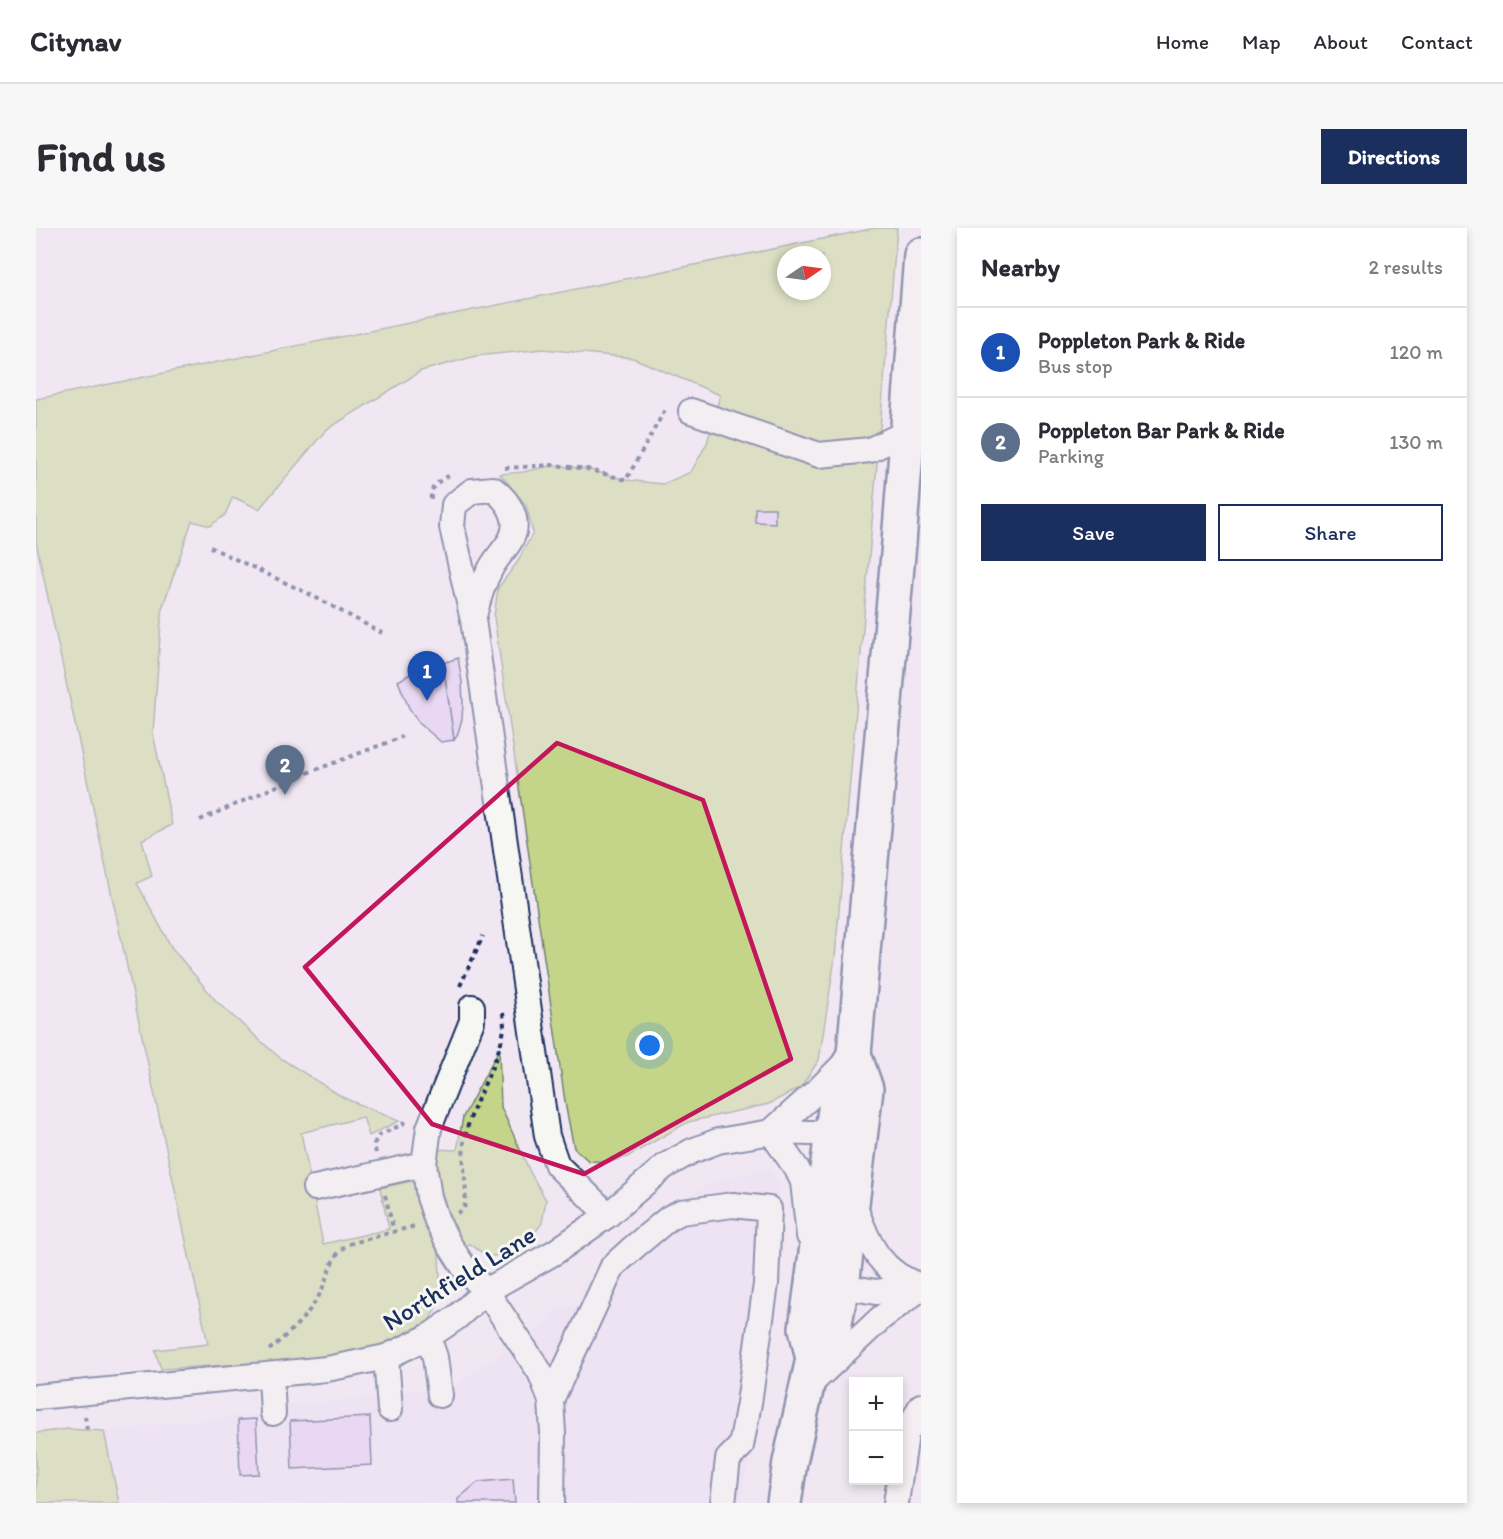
<!DOCTYPE html>
<meta charset="utf-8">
<style>
:root{--surface:#fff;--page:#f7f7f7;--text:#2b2b33;--muted:#7c7c81;--line:#e1e1e2;--accent:#1b2f5e}
body{margin:0;font-family:Itim,sans-serif;background:var(--page);color:var(--text)}
.controls{position:absolute;right:18px;bottom:18px;display:grid;overflow:hidden;border-radius:0px;box-shadow:0 3px 9px #0003}
.controls button{width:54px;height:54px;display:grid;place-items:center;padding:0;border:0;border-bottom:2px solid var(--line);background:var(--surface);color:var(--text);font:30px sans-serif}
.compass{position:absolute;left:741px;top:18px;width:54px;height:54px;border-radius:50%;background:var(--surface);box-shadow:0 3px 9px #0003;rotate:77deg}
.you{position:absolute;left:614px;top:818px;width:21px;height:21px;margin:-15px;border:4px solid #fff;border-radius:50%;background:#1a73e8;box-shadow:0 0 0 9px #1a73e833}
.badge{display:grid;place-items:center;width:39px;height:39px;border-radius:50%;background:var(--accent);color:#fff;font-size:20px;font-weight:700}
.pin{position:absolute;translate:-50% -50px;filter:drop-shadow(0 2px 3px #0008)}
.pin::after{content:'';position:absolute;top:32px;width:21px;height:18px;background:inherit;clip-path:polygon(0 0,100% 0,50% 100%)}
.list{margin:0;padding:0;list-style:none}
h2{display:flex;justify-content:space-between;align-items:center;height:78px;margin:0;padding:0 24px;font-size:26px}
h2 small{font-size:20px;font-weight:400;color:var(--muted)}
.list li{display:grid;grid-template-columns:39px 1fr auto;gap:18px;align-items:center;box-sizing:border-box;height:90px;padding:0 24px;border-top:2px solid var(--line)}
.list b{display:block;font-size:22px;white-space:nowrap}
.list p{margin:0;font-size:20px;white-space:nowrap;color:var(--muted)}
.list em{font-size:20px;font-style:normal;color:var(--muted)}
.actions{display:flex;gap:12px;padding:18px 24px}
.actions a{flex:1;padding:14px 0;border:2px solid var(--accent);border-radius:0px;text-align:center;font-size:21px;color:var(--accent)}
.actions .main{background:var(--accent);color:#fff}
.map{position:relative;flex:none;width:885px;height:1275px;overflow:hidden;border-radius:0px}
header{display:flex;align-items:center;gap:36px;box-sizing:border-box;height:84px;padding:0 30px;background:var(--surface);border-bottom:2px solid var(--line)}
header strong{font-size:28px}
nav{display:flex;gap:33px;margin-inline-start:auto;font-size:21px}
.intro{display:flex;align-items:center;justify-content:space-between;box-sizing:border-box;height:144px;padding:0 36px}
h1{margin:0;font-size:42px}
.button{padding:15px 27px;border-radius:0px;background:var(--accent);color:#fff;font-size:21px;font-weight:700}
main{display:flex;gap:36px;padding:0 36px}
aside{flex:1;background:var(--surface);border-radius:0px;box-shadow:0 3px 9px #0003}
.map>svg:first-child{display:block}
.built{fill:#ecddf3}
.green{fill:#c4d58a;stroke:#708274;stroke-width:1.5;fill-rule:evenodd}
.building{fill:#e1c5f4;stroke:#1b2f5e;stroke-width:1.5}
.lines{fill:none;stroke-linecap:round;stroke-linejoin:round}
.minor-casing{stroke:#1b2f5e;stroke-width:28}
.highway-casing{stroke:#1b2f5e;stroke-width:38}
.path{stroke:#1b2f5e;stroke-width:4;stroke-dasharray:4.5 4.5;stroke-linecap:butt}
.minor{stroke:#f6f6f2;stroke-width:24}
.highway{stroke:#f6f6f2;stroke-width:33}
.marked{fill:none;stroke:#c2185b;stroke-width:4.5;stroke-linejoin:round}
.labels{text-anchor:middle;dominant-baseline:central;stroke-width:6;stroke-linejoin:round;paint-order:stroke}
.street-label{font-size:26px;fill:#1b2f5e;stroke:#f6f6f2}
</style>
<header>
<strong>Citynav</strong>
<nav><a>Home</a><a>Map</a><a>About</a><a>Contact</a></nav>
</header>
<div class="intro"><h1>Find us</h1><a class="button">Directions</a></div>
<main>
<div class="map">
<svg width="885" height="1275" viewBox="0 0 885 1275">
<rect width="100%" height="100%" fill="#f0e7f3"/>
<filter id="ink" filterUnits="userSpaceOnUse"><feTurbulence type="fractalNoise" baseFrequency=".0167" numOctaves="2"/><feDisplacementMap in="SourceGraphic" scale="12" xChannelSelector="R" yChannelSelector="G"/><feConvolveMatrix kernelMatrix="1 2 1 2 8 2 1 2 1" color-interpolation-filters="sRGB"/></filter>
<g filter="url(#ink)">
<polygon class="built" points="733,940 744,955 738,1096 722,1189 704,1275 83,1275 68,1203 226,1185 257,1176 334,1170 374,1162 418,1158 466,1124 499,1105 518,1082 548,1076 543,1059 624,984 676,954"/>
<g class="green">
<path d="M 840,0 L 861,0 L 799,730 L 783,832 L 765,859 L 733,876 L 652,894 L 591,929 L 574,934 L 553,933 L 538,920 L 530,880 L 458,389 L 462,360 L 480,336 L 497,305 L 490,277 L 464,246 L 487,244 L 518,237 L 551,241 L 590,252 L 627,256 L 655,244 L 671,215 L 684,167 L 597,130 L 507,121 L 440,128 L 385,143 L 290,202 L 223,281 L 197,269 L 189,287 L 174,298 L 156,293 L 126,381 L 117,505 L 136,597 L 106,612 L 116,648 L 101,655 L 136,720 L 181,774 L 244,830 L 308,870 L 363,893 L 333,908 L 327,889 L 265,905 L 287,1016 L 353,1001 L 344,960 L 375,953 L 393,921 L 421,922 L 427,889 L 463,821 L 465,879 L 494,944 L 510,972 L 506,995 L 491,1016 L 472,1025 L 452,1029 L 434,1016 L 403,1027 L 405,1070 L 392,1095 L 360,1114 L 289,1131 L 125,1141 L 119,1122 L 172,1116 L 0,314 L 0,171 ZM 750,27 L 786,27 L 786,63 L 750,63 Z"/>
<polygon points="32,1201 68,1203 83,1275 0,1275 0,1205"/>
</g>
<g class="building">
<polygon points="719,280 739,280 739,295 719,294"/>
<polygon points="422,430 426,454 427,476 426,491 421,508 418,512 407,435"/>
<polygon points="407,435 418,512 405,514 383,495 373,480 362,453 381,442"/>
<polygon points="334,1189 336,1237 256,1241 254,1193"/>
<polygon points="220,1191 223,1246 204,1247 202,1192"/>
<polygon points="477,1251 479,1275 422,1275 422,1271 442,1254"/>
</g>
<g class="lines">
<g class="minor-casing">
<g id="minor">
<polyline points="655,183 783,227 834,222 871,204"/>
<path d="M 437,392 C 441,376 445,359 453,344 C 458,332 468,323 474,313 C 486,293 473,273 457,261 L 436,263 L 418,277 L 416,299 L 437,392 L 511,908 L 521,937 L 572,987"/>
<polyline points="436,779 436,793 393,900 388,936 393,969 401,993 413,1016 429,1041 450,1063 504,1144 515,1172 517,1205 516,1275"/>
<polyline points="735,904 761,941 767,954 773,1008"/>
<polyline points="735,904 784,860 808,836"/>
<polyline points="279,960 388,936"/>
<path d="M 818,977 C 833,1015 842,1044 885,1058"/>
<polyline points="789,1055 840,1064 883,1059"/>
<polyline points="392,1109 399,1129 404,1167"/>
<polyline points="350,1129 354,1181"/>
<polyline points="235,1147 237,1185"/>
<polyline points="770,1160 845,1090 885,1060"/>
<polyline points="0,1169 291,1141 350,1129 392,1109 420,1090 450,1063 519,1024 572,987 629,938 656,923 682,913 735,904 813,906"/>
<polyline points="515,1172 577,1038 598,1019 633,990 645,984 697,977 733,981 730,1056 713,1175 705,1218 692,1231 687,1275"/>
<polyline points="860,1275 870,1206 885,1178"/>
</g>
</g>
<g class="highway-casing">
<g id="highway">
<polyline points="777,1131 770,1100 773,1078 802,859 818,826 863,315 885,27"/>
<polyline points="748,1275 754,1234 777,1131 797,1105 806,1058 830,861 818,826"/>
</g>
</g>
<g class="path">
<polyline points="469,240 518,237 551,241 590,252 630,180"/>
<path d="M 395,271 C 393,257 406,251 417,246"/>
<polyline points="174,319 273,366 346,405"/>
<polyline points="164,592 266,547 366,509"/>
<polyline points="424,758 447,708"/>
<polyline points="340,925 338,916 342,908 367,896 370,889"/>
<polyline points="349,967 358,1004"/>
<path d="M 421,985 L 428,981 C 433,959 425,937 428,915 C 434,876 459,844 467,806 C 469,798 467,790 467,782"/>
<path d="M 233,1122 C 251,1107 268,1092 281,1071 C 293,1052 292,1028 313,1016 L 379,998"/>
<polyline points="49,1188 51,1202"/>
</g>
<use href="#minor" class="minor"/>
<use href="#highway" class="highway"/>
</g>
</g>
<path d="M0 0H885V1275H0ZM 521,515 L 667,572 L 755,831 L 548,946 L 396,896 L 269,739 Z" fill="#f0e7f3" fill-opacity=".55" fill-rule="evenodd"/>
<path class="marked" d="M 521,515 L 667,572 L 755,831 L 548,946 L 396,896 L 269,739 Z"/>
<g class="labels">
<g class="street-label">
<text transform="translate(423 1050) rotate(-32)">Northfield Lane</text>
</g>
</g>
</svg>
<div class="controls">
<button>+</button>
<button>−</button>
</div>
<svg class="compass" viewBox="-18 -18 36 36"><path d="M0-13l5 13h-10z" fill="#e53935"/><path d="M0 13l5-13h-10z" fill="#7c7c81"/></svg>
<div class="you"></div>
<div class="pin badge" style="left:391px;top:473px;background:#1a4fb4">1</div>
<div class="pin badge" style="left:249px;top:567px;background:#5c6f8a">2</div>
</div>
<aside>
<h2>Nearby<small>2 results</small></h2>
<ul class="list">
<li><span class="badge" style="background:#1a4fb4">1</span><div><b>Poppleton Park &amp; Ride</b><p>Bus stop</p></div><em>120 m</em></li>
<li><span class="badge" style="background:#5c6f8a">2</span><div><b>Poppleton Bar Park &amp; Ride</b><p>Parking</p></div><em>130 m</em></li>
</ul>
<div class="actions"><a class="main">Save</a><a>Share</a></div>
</aside>
</main>
